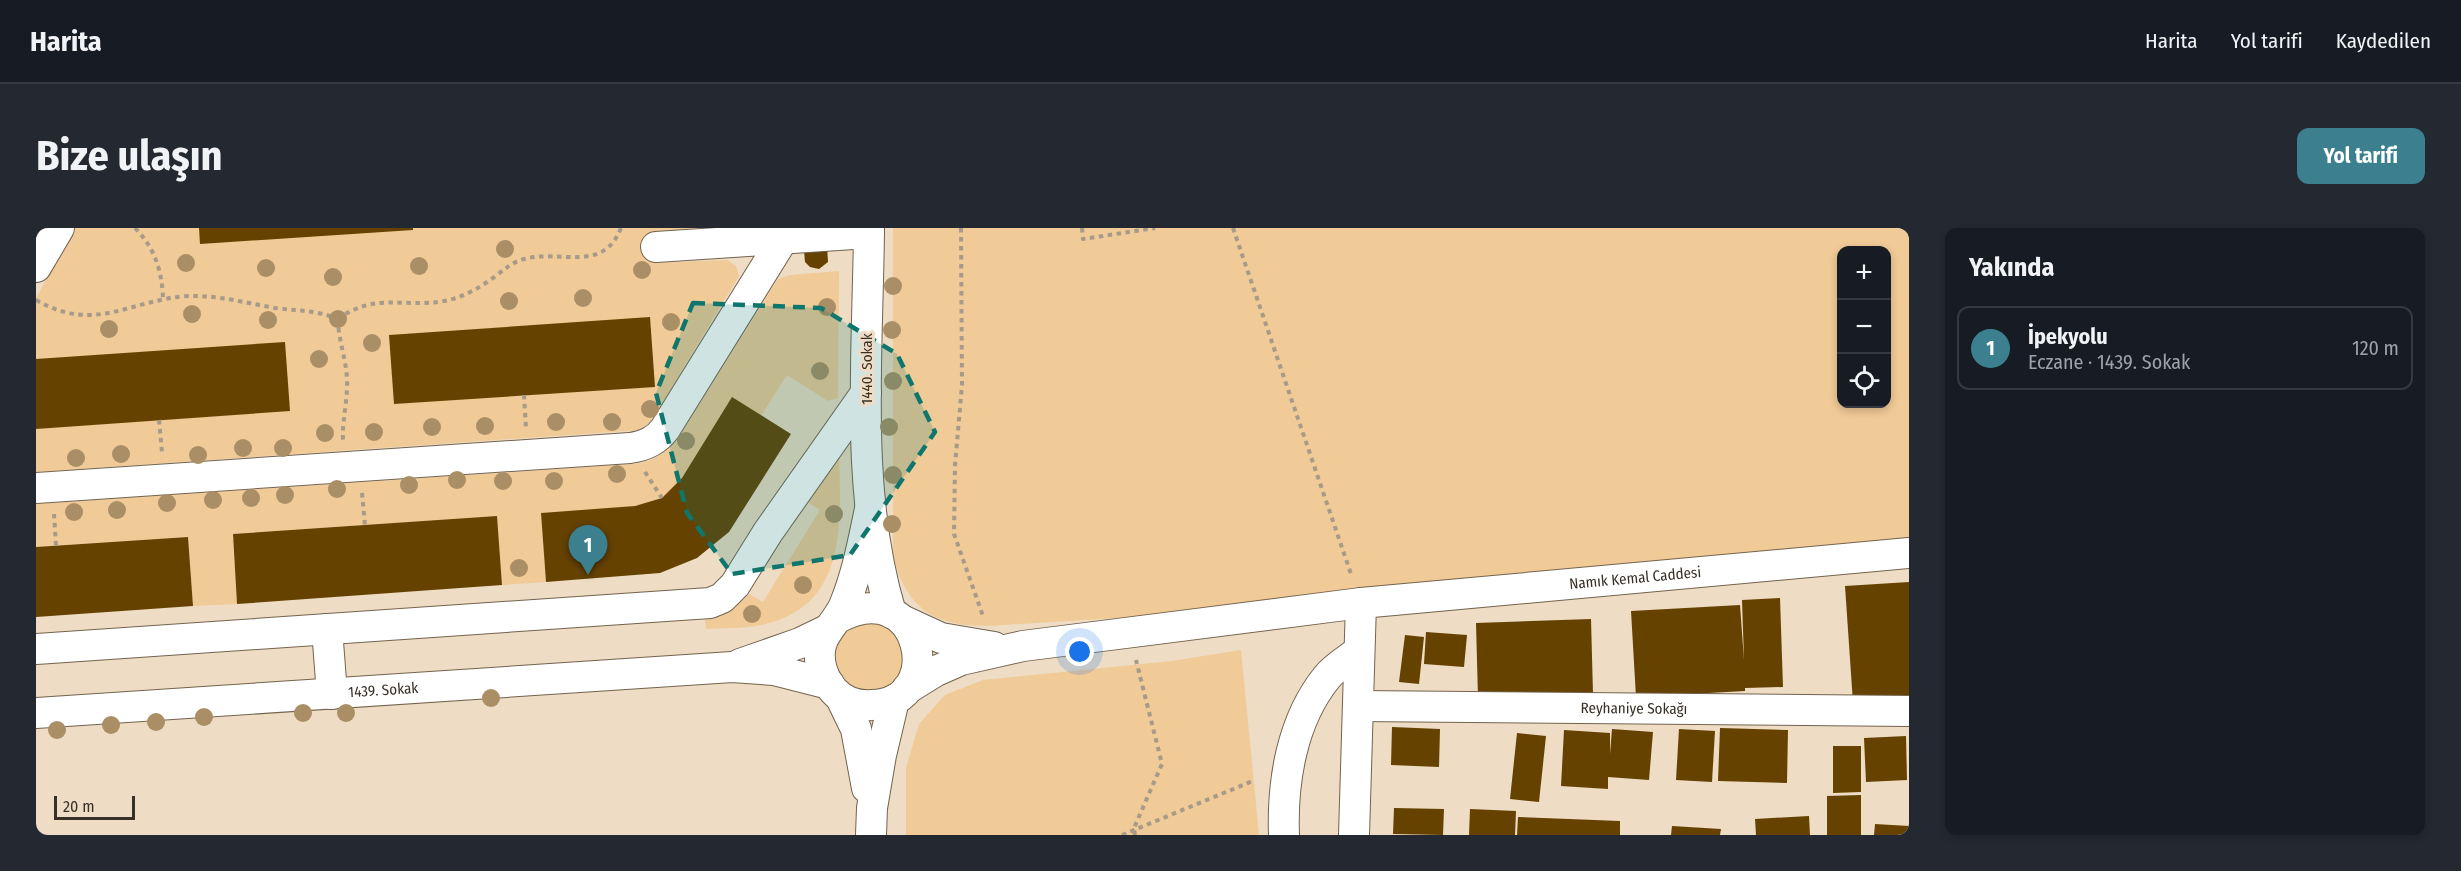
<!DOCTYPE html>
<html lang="tr">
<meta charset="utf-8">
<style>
:root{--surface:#171b24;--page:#242831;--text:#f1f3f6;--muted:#9ea1a6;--line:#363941;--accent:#3c808f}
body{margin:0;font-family:"Fira Sans Condensed",sans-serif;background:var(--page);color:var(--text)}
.controls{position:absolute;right:18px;top:18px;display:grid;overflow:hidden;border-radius:12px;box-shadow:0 3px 9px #0003}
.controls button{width:54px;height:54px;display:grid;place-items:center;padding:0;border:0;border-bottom:2px solid var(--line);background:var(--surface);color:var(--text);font:30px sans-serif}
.scale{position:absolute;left:18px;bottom:15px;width:81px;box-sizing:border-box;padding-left:6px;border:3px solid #373027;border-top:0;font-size:16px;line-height:21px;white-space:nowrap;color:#373027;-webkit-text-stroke:4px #eedcc4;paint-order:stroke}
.you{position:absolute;left:1044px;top:424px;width:21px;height:21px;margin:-15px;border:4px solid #fff;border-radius:50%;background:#1a73e8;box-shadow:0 0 0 9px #1a73e833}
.badge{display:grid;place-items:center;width:39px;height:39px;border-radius:50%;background:var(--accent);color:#fff;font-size:20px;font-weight:700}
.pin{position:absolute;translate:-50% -50px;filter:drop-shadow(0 2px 3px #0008)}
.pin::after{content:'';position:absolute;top:32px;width:21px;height:18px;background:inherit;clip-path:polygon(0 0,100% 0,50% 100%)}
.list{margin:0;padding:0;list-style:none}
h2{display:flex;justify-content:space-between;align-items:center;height:78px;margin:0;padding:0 24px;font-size:26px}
h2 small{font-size:20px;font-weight:400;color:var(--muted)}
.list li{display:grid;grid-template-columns:39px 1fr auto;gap:18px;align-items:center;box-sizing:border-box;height:84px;margin:0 12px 12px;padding:0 12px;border:2px solid var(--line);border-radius:12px}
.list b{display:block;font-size:22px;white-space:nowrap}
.list p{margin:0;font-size:20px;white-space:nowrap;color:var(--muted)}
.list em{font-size:20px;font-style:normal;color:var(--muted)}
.icon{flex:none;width:33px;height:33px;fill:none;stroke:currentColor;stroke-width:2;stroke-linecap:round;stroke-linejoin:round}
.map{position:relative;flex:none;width:1873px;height:607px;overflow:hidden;border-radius:12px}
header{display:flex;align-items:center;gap:36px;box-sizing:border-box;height:84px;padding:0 30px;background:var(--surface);border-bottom:2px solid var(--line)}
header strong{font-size:28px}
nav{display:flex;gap:33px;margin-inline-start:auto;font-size:21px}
.intro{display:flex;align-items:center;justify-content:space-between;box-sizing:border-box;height:144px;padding:0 36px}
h1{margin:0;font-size:42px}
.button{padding:15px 27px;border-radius:12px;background:var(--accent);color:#fff;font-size:21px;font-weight:700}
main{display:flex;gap:36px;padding:0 36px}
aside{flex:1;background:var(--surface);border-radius:12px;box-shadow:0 3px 9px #0003}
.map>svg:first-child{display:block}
.green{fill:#f0ca97;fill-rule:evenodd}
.building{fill:#664200}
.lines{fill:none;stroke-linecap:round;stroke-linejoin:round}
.minor-casing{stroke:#73634e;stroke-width:32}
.path{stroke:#a89a88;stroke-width:4;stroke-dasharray:4.5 4.5;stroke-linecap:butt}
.minor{stroke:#fff;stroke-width:30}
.tree{fill:#aa8f66}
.marked{fill:#0f766e;fill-opacity:0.2;stroke:#0f766e;stroke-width:4.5;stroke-dasharray:12 8;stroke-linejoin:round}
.labels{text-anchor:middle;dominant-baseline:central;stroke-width:6;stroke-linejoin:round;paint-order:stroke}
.street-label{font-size:15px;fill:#373027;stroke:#eedcc4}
</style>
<header>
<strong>Harita</strong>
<nav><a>Harita</a><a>Yol tarifi</a><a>Kaydedilen</a></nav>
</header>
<div class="intro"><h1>Bize ulaşın</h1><a class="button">Yol tarifi</a></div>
<main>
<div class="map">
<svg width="1873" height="607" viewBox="0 0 1873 607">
<rect width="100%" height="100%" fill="#eedcc4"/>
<g class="green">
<polygon points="39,0 663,0 619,4 620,35 691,32 700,38 703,48 615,193 604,202 0,244 0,70"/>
<path d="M 857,0 L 1873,0 L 1873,314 L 1325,375 L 951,398 C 898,397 874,383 857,331 ZM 1806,22 L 1850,22 L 1850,176 L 1806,176 Z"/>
<path d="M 803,43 L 802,170 L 792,173 L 751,147 L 725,188 L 696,170 C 681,193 652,250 632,266 C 606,285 538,282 505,285 L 510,354 L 466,357 L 461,288 L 197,306 L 201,376 L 157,378 L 152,309 L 0,319 L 0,276 L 599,236 C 618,233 631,225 643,209 L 742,51 L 754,47 Z"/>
<path d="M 803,220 C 804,288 815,376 729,396 C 710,401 689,400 670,401 L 669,392 L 694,384 L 713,366 L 727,374 L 784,282 L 770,273 Z"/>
<path d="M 843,393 L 864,407 L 868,442 C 864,447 859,457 853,460 C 832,472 802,460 797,436 C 794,424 801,410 808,401 Z"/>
<polygon points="1205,422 1223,607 870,607 870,540 883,496 909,467 947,452 1136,433"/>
</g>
<g class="building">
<polygon points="163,0 377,0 377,2 164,16"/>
<polygon points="766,0 790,0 792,34 783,41 774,39 769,34"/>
<polygon points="614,89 619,159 358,176 353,107"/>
<polygon points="249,114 254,183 0,201 0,131"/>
<polygon points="696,169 755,206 693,304 661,330 624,345 510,354 505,285 599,278 626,270 646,250"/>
<polygon points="461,288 466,357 201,376 197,306"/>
<polygon points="152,309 157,378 0,389 0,319"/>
<polygon points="1873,354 1873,472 1817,475 1809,358"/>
<polygon points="1744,370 1747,459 1709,460 1709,463 1600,469 1595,383 1704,377 1708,432 1706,372"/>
<polygon points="1555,391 1557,466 1442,470 1440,395"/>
<polygon points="1390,404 1431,407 1428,439 1388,436"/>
<polygon points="1369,407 1388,409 1383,456 1363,454"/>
<polygon points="1356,499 1404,501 1403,539 1355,537"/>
<polygon points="1684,500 1752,502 1751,555 1682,553"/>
<polygon points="1576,501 1617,504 1613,552 1572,549 1572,561 1525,558 1528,502 1574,505 1574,526"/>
<polygon points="1643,501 1679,503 1676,554 1640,552"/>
<polygon points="1481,505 1510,508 1503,574 1474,571"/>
<polygon points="1870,508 1871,552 1830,554 1828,510"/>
<polygon points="1797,518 1825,518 1825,564 1797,565"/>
<polygon points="1825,567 1825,607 1791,607 1791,568"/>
<polygon points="1358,580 1408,581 1407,607 1357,606"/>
<polygon points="1434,581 1480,583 1479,607 1433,607"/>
<polygon points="1773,588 1774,607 1720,607 1719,591"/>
<polygon points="1482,589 1584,593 1584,607 1481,607"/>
<polygon points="1839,596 1873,598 1873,607 1838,607"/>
<polygon points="1636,598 1685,601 1684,607 1635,607"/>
</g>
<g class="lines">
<g class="minor-casing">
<g id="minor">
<path d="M 833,0 C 832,126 818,263 855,385"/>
<polyline points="620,19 833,5"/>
<polyline points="0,39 23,0"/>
<path d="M 0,260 L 594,220 C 609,218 620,213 629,201 L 747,11 L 719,0"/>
<path d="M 802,390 C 886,344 913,475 836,477 C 822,478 808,474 798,463 C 787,451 781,433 785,417 C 789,402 802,392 808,378 C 821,347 827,314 834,281"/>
<polyline points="866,392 905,410 958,419"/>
<polyline points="291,401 296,466"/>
<polyline points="0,421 674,375 686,370 699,357 732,304 830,165"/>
<polyline points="704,436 764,415 791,402"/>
<path id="s1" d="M 871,461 L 900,443 L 925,432 L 987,418 L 1325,375 L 1873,325"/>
<polyline points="805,470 820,501 831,560"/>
<path id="s2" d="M 1322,478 L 1873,483"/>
<path id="s3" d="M 0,485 L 696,439 L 738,442 L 793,456"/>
<polyline points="835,607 836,580 845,527 858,472"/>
<path d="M 1248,607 C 1246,553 1256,492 1291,449 C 1299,439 1313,431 1323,423"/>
<polyline points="1318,607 1325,375"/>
</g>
</g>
<g class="path">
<path d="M 99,0 C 119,20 126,43 127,71"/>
<polyline points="925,0 926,157 919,237 918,306 947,388"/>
<polyline points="1046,0 1047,11 1119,0"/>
<polyline points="1197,0 1316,349"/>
<path d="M 0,72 C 59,106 93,72 152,68 C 182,67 210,75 239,80 C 261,83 281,82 302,91"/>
<path d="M 302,91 C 339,64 368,80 408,73 C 426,70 443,60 457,50 C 468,42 476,34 488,31 C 524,21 567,46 585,0"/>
<path d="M 302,91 C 302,111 310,130 311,151 C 312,172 306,191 307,212"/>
<polyline points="488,167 490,200"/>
<polyline points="123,192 126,224"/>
<polyline points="609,244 626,270"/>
<polyline points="326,265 329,297"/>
<polyline points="18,286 20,318"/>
<polyline points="1086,607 1219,552"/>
<polyline points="1099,607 1098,600 1126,536 1100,432"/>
</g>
<use href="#minor" class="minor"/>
</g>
<g class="tree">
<circle cx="469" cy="21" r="9"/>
<circle cx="150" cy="35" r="9"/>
<circle cx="383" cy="38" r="9"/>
<circle cx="230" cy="40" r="9"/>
<circle cx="606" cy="42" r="9"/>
<circle cx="297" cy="49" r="9"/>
<circle cx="857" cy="58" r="9"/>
<circle cx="547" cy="70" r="9"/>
<circle cx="473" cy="73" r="9"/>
<circle cx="791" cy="79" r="9"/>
<circle cx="156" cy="86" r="9"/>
<circle cx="302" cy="91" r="9"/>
<circle cx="232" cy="92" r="9"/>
<circle cx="635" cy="94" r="9"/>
<circle cx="73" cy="101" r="9"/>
<circle cx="856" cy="102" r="9"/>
<circle cx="336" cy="115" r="9"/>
<circle cx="283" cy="131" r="9"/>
<circle cx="784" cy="143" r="9"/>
<circle cx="857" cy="153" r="9"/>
<circle cx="614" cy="181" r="9"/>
<circle cx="520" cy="194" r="9"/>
<circle cx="576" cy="194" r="9"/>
<circle cx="449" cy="198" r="9"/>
<circle cx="396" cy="199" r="9"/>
<circle cx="853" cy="199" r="9"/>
<circle cx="338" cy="204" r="9"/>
<circle cx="289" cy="205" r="9"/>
<circle cx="650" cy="213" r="9"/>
<circle cx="207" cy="220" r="9"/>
<circle cx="247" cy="220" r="9"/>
<circle cx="85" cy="226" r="9"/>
<circle cx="162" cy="227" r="9"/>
<circle cx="40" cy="230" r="9"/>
<circle cx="581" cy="246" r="9"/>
<circle cx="857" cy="247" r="9"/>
<circle cx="421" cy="252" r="9"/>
<circle cx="467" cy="253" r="9"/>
<circle cx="518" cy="253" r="9"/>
<circle cx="373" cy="257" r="9"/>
<circle cx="301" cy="261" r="9"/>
<circle cx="249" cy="267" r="9"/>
<circle cx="215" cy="270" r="9"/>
<circle cx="177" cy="272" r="9"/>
<circle cx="131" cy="275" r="9"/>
<circle cx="81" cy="282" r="9"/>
<circle cx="38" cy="284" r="9"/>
<circle cx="798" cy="286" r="9"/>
<circle cx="856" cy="296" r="9"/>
<circle cx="483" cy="340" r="9"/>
<circle cx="767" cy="357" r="9"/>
<circle cx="716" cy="386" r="9"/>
<circle cx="455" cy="470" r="9"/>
<circle cx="267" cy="485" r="9"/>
<circle cx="310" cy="485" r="9"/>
<circle cx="168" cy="489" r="9"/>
<circle cx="120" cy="494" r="9"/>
<circle cx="75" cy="497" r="9"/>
<circle cx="21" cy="502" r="9"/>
</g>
<path class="marked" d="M 657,75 L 785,80 L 861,126 L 899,204 L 814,327 L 696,346 L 651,285 L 620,165 Z"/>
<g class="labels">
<g class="street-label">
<text transform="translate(831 141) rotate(-90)">1440. Sokak</text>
<text stroke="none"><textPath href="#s1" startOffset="741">Namık Kemal Caddesi</textPath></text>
<text stroke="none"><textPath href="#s3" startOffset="348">1439. Sokak</textPath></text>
<text stroke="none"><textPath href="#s2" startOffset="276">Reyhaniye Sokağı</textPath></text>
</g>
</g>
</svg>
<div class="controls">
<button>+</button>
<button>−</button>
<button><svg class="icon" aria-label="locate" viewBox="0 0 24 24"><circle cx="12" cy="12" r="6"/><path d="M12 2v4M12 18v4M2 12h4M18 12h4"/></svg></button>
</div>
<div class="scale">20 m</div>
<div class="you"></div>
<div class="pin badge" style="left:552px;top:347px">1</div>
</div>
<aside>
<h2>Yakında<small></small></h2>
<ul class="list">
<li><span class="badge">1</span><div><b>İpekyolu</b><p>Eczane · 1439. Sokak</p></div><em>120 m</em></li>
</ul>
</aside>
</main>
